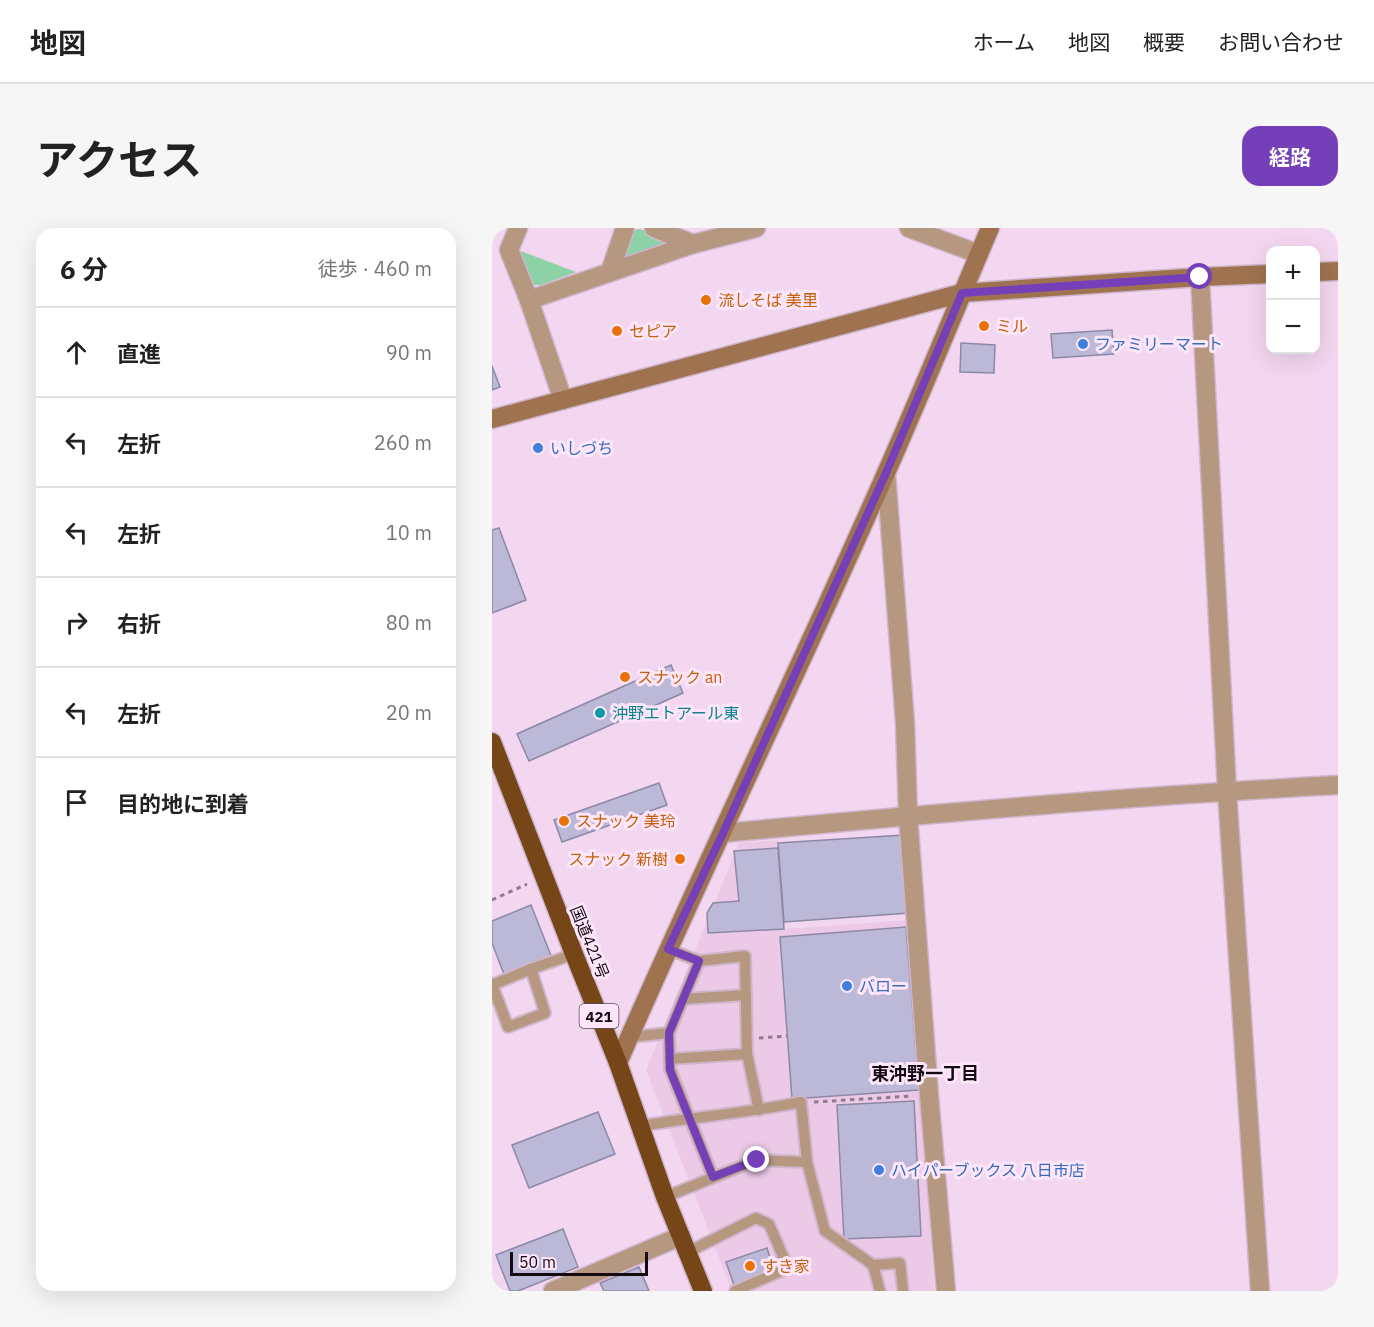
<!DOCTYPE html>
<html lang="ja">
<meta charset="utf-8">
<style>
:root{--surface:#fff;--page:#f6f6f6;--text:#222;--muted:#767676;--line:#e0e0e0;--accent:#7540b7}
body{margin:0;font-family:"IBM Plex Sans","Noto Sans JP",sans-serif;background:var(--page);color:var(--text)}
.controls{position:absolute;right:18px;top:18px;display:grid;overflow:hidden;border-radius:12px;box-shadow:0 6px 24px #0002}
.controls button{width:54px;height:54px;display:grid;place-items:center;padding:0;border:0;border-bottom:2px solid var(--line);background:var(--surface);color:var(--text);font:30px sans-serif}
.scale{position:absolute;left:18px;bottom:15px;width:138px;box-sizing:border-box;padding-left:6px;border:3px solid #130a12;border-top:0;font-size:16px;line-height:21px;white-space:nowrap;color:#130a12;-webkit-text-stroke:4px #fde6fa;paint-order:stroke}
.stop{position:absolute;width:18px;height:18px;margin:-14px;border:4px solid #7540b7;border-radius:50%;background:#fff}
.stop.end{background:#7540b7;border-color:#fff;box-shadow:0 2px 6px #0008}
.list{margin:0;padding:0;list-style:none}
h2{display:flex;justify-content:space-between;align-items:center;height:78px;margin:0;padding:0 24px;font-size:26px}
h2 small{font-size:20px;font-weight:400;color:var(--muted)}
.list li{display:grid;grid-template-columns:39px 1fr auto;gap:18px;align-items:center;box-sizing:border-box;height:90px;padding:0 24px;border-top:2px solid var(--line)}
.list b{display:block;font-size:22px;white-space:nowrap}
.list em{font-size:20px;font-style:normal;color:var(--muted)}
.icon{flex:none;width:33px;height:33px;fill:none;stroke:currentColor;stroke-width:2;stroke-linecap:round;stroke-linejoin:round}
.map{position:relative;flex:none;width:846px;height:1063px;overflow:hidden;border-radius:18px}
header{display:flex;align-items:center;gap:36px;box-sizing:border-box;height:84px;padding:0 30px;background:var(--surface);border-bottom:2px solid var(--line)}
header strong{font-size:28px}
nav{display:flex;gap:33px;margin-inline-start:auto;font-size:21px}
.intro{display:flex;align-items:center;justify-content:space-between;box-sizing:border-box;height:144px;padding:0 36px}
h1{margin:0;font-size:42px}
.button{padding:15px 27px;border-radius:18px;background:var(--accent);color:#fff;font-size:21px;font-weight:700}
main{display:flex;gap:36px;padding:0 36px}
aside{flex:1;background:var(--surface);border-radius:18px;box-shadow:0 6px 24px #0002}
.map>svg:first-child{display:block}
.built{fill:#ecc9e7}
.green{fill:#8dd1a6}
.building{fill:#bcb8d8;stroke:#8c88a6;stroke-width:1.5}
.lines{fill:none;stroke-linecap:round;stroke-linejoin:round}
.lane-casing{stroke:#cfb6cc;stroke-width:14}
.street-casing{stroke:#cfb6cc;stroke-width:21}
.secondary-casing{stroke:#cfb6cc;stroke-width:21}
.highway-casing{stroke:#cfb6cc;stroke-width:21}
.path{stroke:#8e7b8c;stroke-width:3;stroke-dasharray:4.5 4.5;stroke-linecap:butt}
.lane{stroke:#b69780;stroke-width:10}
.street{stroke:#b69780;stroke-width:18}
.secondary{stroke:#9f7350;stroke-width:18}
.highway{stroke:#764619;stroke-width:18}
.route{stroke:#7540b7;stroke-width:8}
.food-dot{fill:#e8710a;stroke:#fde6fa;stroke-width:2}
.shop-dot{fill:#3f7fe0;stroke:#fde6fa;stroke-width:2}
.culture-dot{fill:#0f9aa8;stroke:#fde6fa;stroke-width:2}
.labels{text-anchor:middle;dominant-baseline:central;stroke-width:6;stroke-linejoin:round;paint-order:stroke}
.shield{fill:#fde6fa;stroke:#594c58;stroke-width:1.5}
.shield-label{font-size:15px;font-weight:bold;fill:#130a12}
.food-label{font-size:16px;fill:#c56008;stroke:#fde6fa;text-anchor:start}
.shop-label{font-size:16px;fill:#366cbe;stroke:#fde6fa;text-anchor:start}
.culture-label{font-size:16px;fill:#0d838f;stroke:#fde6fa;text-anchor:start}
.street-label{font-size:16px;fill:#130a12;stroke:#fde6fa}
.neighbourhood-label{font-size:18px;font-weight:bold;fill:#130a12;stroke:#fde6fa}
</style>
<header>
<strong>地図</strong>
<nav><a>ホーム</a><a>地図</a><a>概要</a><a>お問い合わせ</a></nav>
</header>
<div class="intro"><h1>アクセス</h1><a class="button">経路</a></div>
<main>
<aside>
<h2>6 分<small>徒歩 · 460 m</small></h2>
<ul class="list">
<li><svg class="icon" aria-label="ahead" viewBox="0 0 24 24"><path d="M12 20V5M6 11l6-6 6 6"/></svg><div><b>直進</b></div><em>90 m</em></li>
<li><svg class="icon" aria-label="left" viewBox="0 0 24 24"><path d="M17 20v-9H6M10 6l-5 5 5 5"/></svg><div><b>左折</b></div><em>260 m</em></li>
<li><svg class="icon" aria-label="left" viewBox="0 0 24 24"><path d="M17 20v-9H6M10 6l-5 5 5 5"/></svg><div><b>左折</b></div><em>10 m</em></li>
<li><svg class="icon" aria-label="right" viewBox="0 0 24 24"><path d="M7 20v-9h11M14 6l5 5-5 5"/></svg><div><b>右折</b></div><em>80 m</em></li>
<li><svg class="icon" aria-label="left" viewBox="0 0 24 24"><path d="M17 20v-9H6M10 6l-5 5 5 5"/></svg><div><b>左折</b></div><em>20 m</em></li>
<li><svg class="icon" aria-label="arrive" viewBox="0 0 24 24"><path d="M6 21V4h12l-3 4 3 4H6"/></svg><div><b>目的地に到着</b></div></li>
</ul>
</aside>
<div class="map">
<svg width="846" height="1063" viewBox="0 0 846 1063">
<rect width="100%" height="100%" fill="#f3d7f0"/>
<polygon class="built" points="286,612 292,701 418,692 442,1063 240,1063 154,842 247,615"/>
<g class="green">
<path d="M 148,1 L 184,16 L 135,32 L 130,28 C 133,16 134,3 148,1 Z"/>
<polygon points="26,22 84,44 49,57 41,57 37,53"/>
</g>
<g class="building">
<polygon points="620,102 622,126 561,130 559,106"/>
<polygon points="469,115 503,117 502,145 468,144"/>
<polygon points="0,138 8,159 0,162"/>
<polygon points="7,300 34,372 0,385 0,302"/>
<polygon points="179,437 191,465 37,533 25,506"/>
<polygon points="167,555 175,577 70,614 62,592"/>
<polygon points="412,607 417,685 292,694 286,615"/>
<polygon points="286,620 292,701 216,705 215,685 221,675 247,673 242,623"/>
<polygon points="39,677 60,730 13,749 0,715 0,693"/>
<polygon points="414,699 427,862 300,871 288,709"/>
<polygon points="422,873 429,1008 352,1011 345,877"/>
<polygon points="106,884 123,926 37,960 20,917"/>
<polygon points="71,1001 86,1039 26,1063 18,1063 4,1027"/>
<polygon points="275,1020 282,1043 242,1057 234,1034"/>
<polygon points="147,1039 157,1063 112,1063 108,1055"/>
</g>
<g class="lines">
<g class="lane-casing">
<g id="lane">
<polyline points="176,721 207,733 177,805 178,841 221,949"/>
<polyline points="207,733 253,728 255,826 267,882"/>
<polyline points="0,756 16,799 53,785 39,741 82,726"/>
<polyline points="0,757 39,741"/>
<polyline points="191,771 254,767"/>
<polyline points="138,809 177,805"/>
<polyline points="178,831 255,826"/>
<path d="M 148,898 C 202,889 255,885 309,874 L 315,934"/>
<polyline points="173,969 265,932 315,934 333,1003 381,1037 408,1035 411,1063"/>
<polyline points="196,1024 264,990 277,996 296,1040 243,1063"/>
<polyline points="381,1037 388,1063"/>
</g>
</g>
<g class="street-casing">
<g id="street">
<polyline points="26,0 17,22 37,72"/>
<polyline points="162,0 201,16"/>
<polyline points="417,0 487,26"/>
<polyline points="118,44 133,0"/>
<polyline points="708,49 735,563 768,1063"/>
<polyline points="71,172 37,72 201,16 264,0"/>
<polyline points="394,245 413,495 416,587 437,867 454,1063"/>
<path d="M 231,605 C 436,586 641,568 846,557"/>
<polyline points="61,1063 189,1008"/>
</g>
</g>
<g class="secondary-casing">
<g id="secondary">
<polyline points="824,44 846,43"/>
<polyline points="0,191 470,65 708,49 778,46"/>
<path d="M 126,835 C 212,637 307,443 394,245 C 430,164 463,82 498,0"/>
</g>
</g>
<g class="highway-casing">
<polyline id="highway" points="0,514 82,726 126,835 173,969 211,1063"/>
</g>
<g class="path">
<polyline points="0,672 35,656"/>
<polyline points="267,810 295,808"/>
<polyline points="322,874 421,868"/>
</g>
<use href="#lane" class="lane"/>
<use href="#street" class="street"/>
<use href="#secondary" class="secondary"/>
<use href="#highway" class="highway"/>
</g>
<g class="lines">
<polyline class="route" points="265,932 221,949 178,842 177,805 207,733 176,721 231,605 394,245 470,65 708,49"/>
</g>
<g class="food-dot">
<circle cx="214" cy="72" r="6"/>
<circle cx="492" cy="98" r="6"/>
<circle cx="125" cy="103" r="6"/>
<circle cx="133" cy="449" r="6"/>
<circle cx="72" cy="593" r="6"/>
<circle cx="188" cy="631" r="6"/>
<circle cx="258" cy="1038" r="6"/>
</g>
<g class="shop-dot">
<circle cx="591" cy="116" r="6"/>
<circle cx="46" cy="220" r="6"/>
<circle cx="355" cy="758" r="6"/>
<circle cx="387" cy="942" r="6"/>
</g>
<circle class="culture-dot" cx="108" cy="485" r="6"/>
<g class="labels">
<rect class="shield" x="87.5" y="776" width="39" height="24" rx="4.5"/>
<g class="shield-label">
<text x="107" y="788">421</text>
</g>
<g class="food-label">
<text x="226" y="72">流しそば 美里</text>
<text x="504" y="98">ミル</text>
<text x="137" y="103">セピア</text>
<text x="145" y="449">スナック an</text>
<text x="84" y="593">スナック 美玲</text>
<text x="176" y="631" text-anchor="end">スナック 新樹</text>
<text x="270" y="1038">すき家</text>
</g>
<g class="shop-label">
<text x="603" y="116">ファミリーマート</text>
<text x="58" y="220">いしづち</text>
<text x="367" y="758">バロー</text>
<text x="399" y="942">ハイパーブックス 八日市店</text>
</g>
<g class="culture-label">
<text x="120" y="485">沖野エトアール東</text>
</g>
<g class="street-label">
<text transform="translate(98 714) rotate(68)">国道421号</text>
</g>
<g class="neighbourhood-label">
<text x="433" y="845">東沖野一丁目</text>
</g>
</g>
</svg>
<div class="controls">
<button>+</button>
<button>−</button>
</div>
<div class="scale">50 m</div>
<div class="stop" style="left:708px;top:49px"></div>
<div class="stop end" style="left:265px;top:932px"></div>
</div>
</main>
